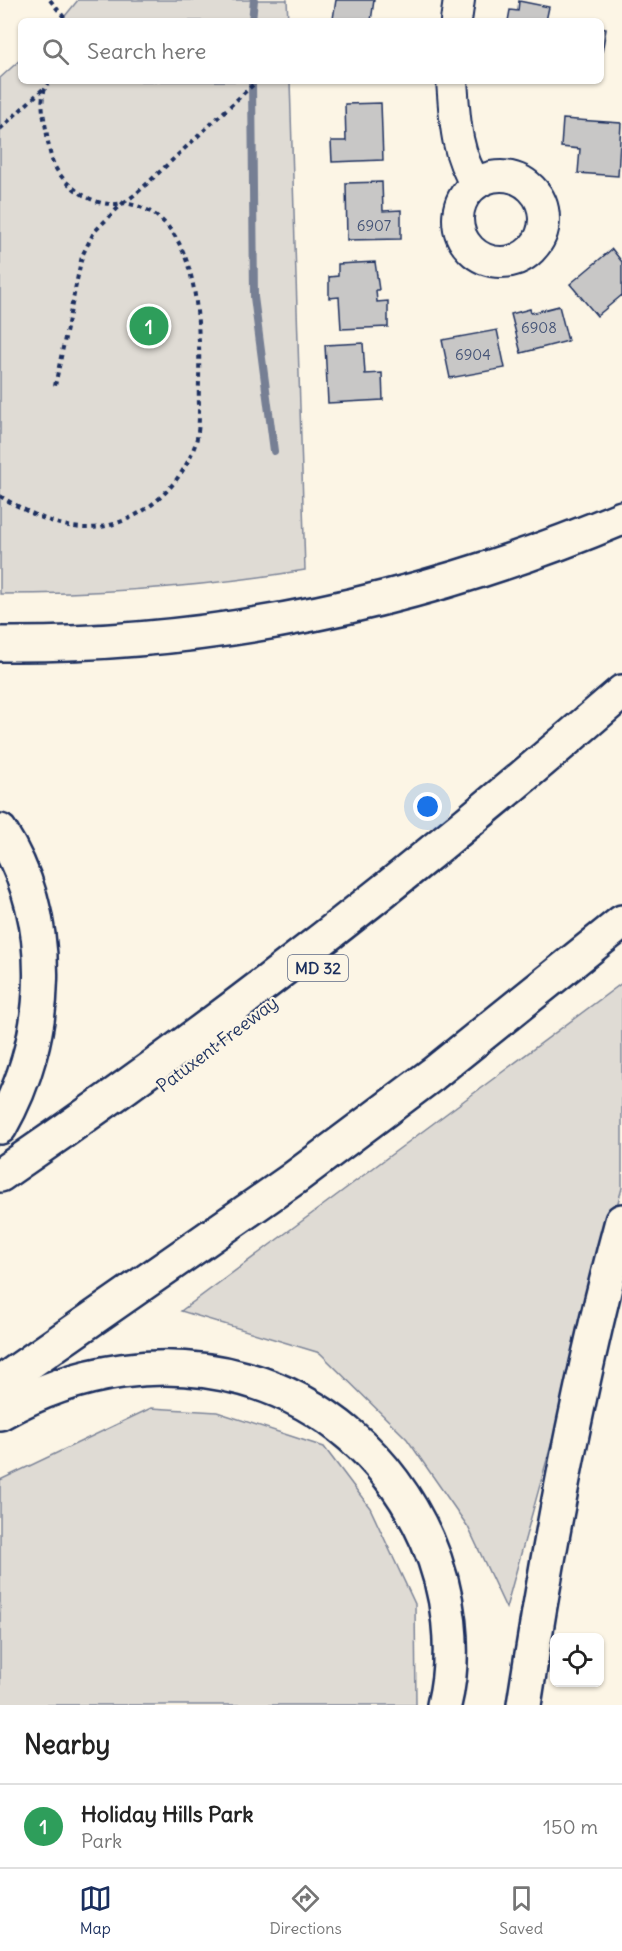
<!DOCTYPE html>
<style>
:root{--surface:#fff;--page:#f2f2f2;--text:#222;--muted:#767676;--line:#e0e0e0;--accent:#1b2f5e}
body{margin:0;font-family:Delius,sans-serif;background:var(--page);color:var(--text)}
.controls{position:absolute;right:18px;bottom:18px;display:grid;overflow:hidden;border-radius:9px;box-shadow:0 2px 4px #0004}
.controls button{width:54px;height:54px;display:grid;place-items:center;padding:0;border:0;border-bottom:2px solid var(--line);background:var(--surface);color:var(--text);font:30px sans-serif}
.you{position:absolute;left:428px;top:807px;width:21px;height:21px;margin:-15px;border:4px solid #fff;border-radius:50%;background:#1a73e8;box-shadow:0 0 0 9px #1a73e833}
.badge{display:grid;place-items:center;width:39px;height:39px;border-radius:50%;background:var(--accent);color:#fff;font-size:20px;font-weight:700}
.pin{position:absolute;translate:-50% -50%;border:3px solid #fff;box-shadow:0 2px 6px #0006}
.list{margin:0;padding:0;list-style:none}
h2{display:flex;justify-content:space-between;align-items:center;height:78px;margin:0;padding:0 24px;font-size:26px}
h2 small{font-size:20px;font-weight:400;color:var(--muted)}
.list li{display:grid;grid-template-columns:39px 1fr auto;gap:18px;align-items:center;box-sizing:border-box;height:84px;padding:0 24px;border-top:2px solid var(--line)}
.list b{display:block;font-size:22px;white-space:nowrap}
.list p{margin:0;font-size:20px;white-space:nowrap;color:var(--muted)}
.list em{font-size:20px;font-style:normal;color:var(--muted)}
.icon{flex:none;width:33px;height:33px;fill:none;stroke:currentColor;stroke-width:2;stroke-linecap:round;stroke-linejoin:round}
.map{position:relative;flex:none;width:622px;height:1705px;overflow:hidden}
.search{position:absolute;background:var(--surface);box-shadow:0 2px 4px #0004;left:18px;right:18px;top:18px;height:66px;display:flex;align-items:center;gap:15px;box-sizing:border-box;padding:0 21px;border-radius:9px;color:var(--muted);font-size:22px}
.sheet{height:162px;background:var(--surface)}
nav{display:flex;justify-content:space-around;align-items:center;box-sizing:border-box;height:84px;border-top:2px solid var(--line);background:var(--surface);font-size:16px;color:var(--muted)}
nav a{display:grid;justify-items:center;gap:3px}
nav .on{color:var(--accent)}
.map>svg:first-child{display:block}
.green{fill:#dfdbd4;stroke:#7d8599;stroke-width:1.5}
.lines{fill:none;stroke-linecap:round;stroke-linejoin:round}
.stream{stroke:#767f94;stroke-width:8}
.building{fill:#c8c7c6;stroke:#1b2f5e;stroke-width:1.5}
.minor-casing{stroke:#1b2f5e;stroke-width:34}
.highway-casing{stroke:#1b2f5e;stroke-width:38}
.path{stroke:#1b2f5e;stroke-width:4;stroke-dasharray:4.5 4.5;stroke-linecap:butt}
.minor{stroke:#fcf5e5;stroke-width:30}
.highway{stroke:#fcf5e5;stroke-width:33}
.labels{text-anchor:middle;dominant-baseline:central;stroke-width:4.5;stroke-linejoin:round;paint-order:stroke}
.number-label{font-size:15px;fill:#465578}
.shield{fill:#fcf5e5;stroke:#5e6a86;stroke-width:1.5}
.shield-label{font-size:16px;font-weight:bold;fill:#1b2f5e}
.street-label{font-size:18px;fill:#1b2f5e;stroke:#fcf5e5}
</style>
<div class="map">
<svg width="622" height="1705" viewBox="0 0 622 1705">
<rect width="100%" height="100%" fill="#fcf5e5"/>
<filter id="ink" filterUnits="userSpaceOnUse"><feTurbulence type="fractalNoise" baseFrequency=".0167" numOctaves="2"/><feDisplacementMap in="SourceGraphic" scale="12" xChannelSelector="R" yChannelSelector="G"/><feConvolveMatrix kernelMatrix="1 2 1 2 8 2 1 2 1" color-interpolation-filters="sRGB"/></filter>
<g filter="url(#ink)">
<g class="green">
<polygon points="78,0 287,0 288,21 61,21"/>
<path d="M 21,59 L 21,81 L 290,81 L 305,570 C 204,587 102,594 0,594 L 0,78 Z"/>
<polygon points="622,983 622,1188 506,1608 468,1527 407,1439 320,1353 181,1311"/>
<polygon points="151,1408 217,1412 324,1447 370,1508 415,1604 416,1705 0,1705 0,1480"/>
</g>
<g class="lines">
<g class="stream">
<polyline points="252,21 254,0"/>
<polyline points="252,81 254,297 274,451"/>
</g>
</g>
<g class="building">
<polygon points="336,0 374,0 371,21 333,19"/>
<polygon points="519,1 549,7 546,21 508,21 510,10 518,11"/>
<polygon points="601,28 606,29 601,58"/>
<polygon points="381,103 383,160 332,162 331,141 346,141 345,104"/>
<polygon points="563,119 621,123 618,176 578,173 580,149 561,147"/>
<polygon points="382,182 383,211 401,210 401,239 347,240 346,183"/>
<polygon points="612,249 622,262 622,295 597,316 570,284"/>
<polygon points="375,262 379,290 376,290 377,302 388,301 388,327 341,329 339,297 329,298 329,277 338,276 338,264"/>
<polygon points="559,306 568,341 521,353 511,314 530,309 531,313"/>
<polygon points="497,330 505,368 450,378 442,340"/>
<polygon points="363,343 365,374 382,373 383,400 328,403 325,345"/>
</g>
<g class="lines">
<g class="minor-casing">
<g id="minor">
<polyline points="456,21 459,0"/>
<path d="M 452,81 C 455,118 455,152 476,184"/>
<circle cx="501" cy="219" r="43"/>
</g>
</g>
<g class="highway-casing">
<g id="highway">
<path d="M 0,644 C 215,646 424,601 622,518"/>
<path d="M 0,831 C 57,919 51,1038 0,1127"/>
<path d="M 0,1175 C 217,1027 424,864 622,692"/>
<polyline points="0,1383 293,1179 433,1074 622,922"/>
<path d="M 0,1413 C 157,1323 351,1369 427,1540 C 449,1590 457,1652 444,1705"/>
<path d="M 524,1705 C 549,1542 579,1380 622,1221"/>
</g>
</g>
<g class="path">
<polyline points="50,0 67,21"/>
<path d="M 50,81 C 38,95 43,112 46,129 C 48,140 49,154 54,165 C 64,186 97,210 122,203 C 127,201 133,196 137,193 L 257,81"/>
<polyline points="0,129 44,88"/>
<path d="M 0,496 C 25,511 59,529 89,528 C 139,526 181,488 196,442 C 201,424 198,401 199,382 C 200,324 201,212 123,203 L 94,232 L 82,256 L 55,386"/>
</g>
<use href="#minor" class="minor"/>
<use href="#highway" class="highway"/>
</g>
</g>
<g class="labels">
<g class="number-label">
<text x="374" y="225">6907</text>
<text x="539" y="327">6908</text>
<text x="473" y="354">6904</text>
</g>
<rect class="shield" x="288" y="955" width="60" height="26" rx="4.5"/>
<g class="shield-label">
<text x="318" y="968">MD 32</text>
</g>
<g class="street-label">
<text transform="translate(217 1044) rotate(-37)">Patuxent Freeway</text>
</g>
</g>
</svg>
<div class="controls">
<button><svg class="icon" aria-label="locate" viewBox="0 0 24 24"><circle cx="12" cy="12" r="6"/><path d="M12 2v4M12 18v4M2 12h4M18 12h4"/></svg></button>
</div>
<div class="you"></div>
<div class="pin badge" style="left:149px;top:326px;background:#2e9e5b">1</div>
<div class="search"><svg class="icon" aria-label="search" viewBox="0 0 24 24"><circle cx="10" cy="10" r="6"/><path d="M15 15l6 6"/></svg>Search here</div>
</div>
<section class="sheet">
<h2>Nearby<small></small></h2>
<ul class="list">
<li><span class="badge" style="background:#2e9e5b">1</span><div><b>Holiday Hills Park</b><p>Park</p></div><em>150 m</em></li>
</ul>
</section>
<nav>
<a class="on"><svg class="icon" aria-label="map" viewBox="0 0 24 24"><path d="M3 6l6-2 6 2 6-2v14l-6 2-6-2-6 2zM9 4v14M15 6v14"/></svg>Map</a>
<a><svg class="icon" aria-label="directions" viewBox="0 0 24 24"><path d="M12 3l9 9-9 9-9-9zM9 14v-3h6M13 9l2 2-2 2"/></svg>Directions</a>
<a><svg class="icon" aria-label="saved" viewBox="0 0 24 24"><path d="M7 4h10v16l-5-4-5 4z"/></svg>Saved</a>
</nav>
